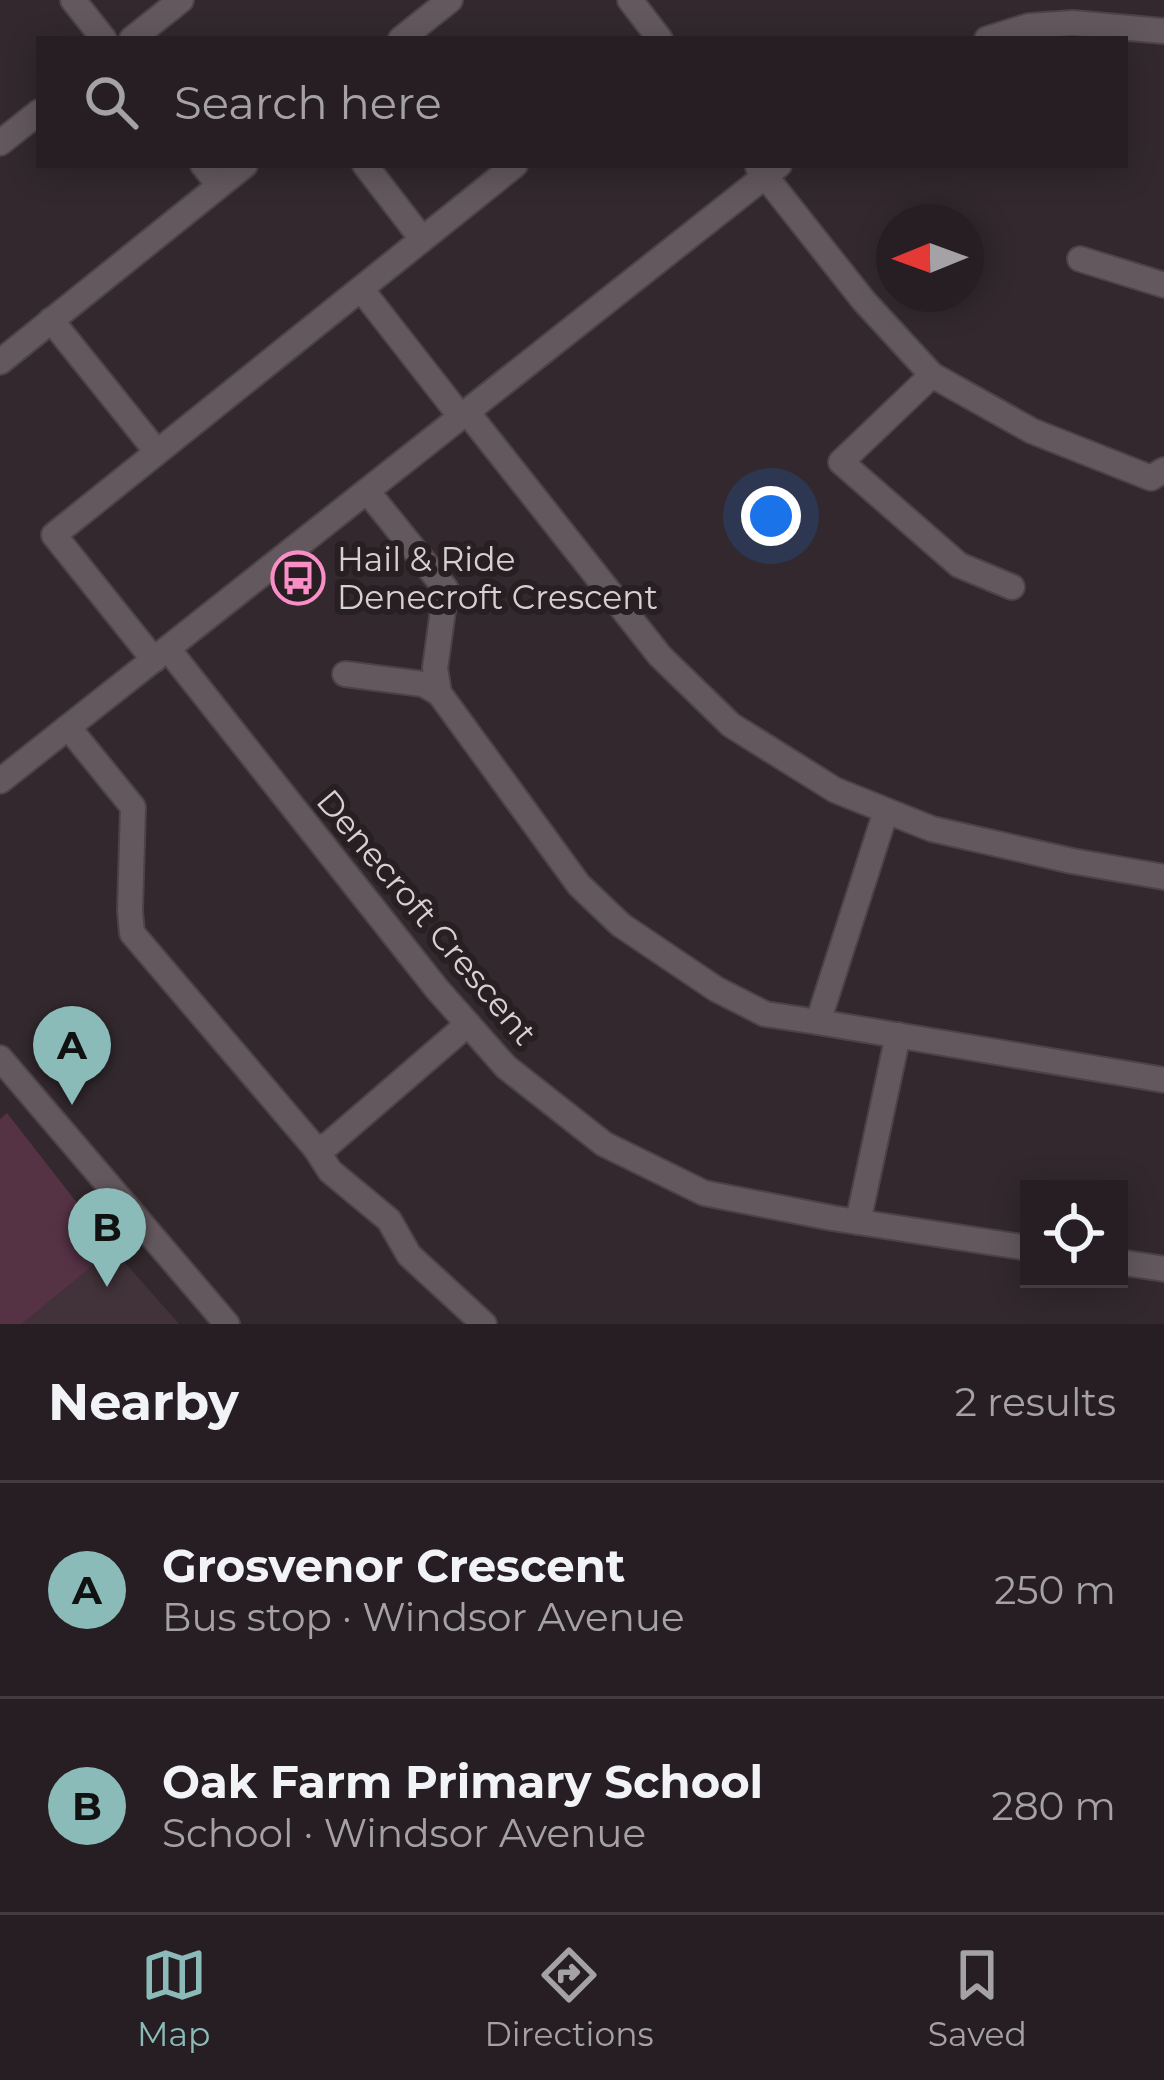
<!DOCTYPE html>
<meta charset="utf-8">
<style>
:root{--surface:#261e22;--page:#2e272a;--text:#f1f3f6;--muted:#a4a2a5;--line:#423c40;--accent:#8bbbb9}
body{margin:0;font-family:Montserrat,sans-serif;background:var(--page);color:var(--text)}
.controls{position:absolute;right:36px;bottom:36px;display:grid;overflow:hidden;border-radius:0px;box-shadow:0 6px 30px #0003}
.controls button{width:108px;height:108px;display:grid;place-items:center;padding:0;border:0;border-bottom:3px solid var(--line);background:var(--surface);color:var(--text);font:60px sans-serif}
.compass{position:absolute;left:876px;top:204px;width:108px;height:108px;border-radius:50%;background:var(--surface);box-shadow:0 6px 30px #0003;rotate:269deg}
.you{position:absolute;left:771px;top:516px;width:42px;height:42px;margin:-30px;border:9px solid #fff;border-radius:50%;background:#1a73e8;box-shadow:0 0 0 18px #1a73e833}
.badge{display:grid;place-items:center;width:78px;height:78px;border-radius:50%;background:var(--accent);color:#111;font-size:39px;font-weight:700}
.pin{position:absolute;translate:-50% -99px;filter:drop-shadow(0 3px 6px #0008)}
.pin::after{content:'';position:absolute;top:63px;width:42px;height:36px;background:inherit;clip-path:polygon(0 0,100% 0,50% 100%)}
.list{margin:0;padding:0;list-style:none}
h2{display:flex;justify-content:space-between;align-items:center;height:156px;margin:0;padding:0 48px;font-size:51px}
h2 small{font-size:39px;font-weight:400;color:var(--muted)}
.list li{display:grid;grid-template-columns:78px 1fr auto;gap:36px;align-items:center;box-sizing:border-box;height:216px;padding:0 48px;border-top:3px solid var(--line)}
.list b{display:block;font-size:45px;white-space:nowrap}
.list p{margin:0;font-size:39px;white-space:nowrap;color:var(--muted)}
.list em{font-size:39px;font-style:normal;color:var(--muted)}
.icon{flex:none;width:66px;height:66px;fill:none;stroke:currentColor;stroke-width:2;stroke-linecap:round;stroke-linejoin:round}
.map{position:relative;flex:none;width:1164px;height:1324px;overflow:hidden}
.search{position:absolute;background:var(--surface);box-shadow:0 6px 30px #0003;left:36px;right:36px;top:36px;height:132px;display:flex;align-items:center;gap:30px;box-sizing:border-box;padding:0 42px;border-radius:0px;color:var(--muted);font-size:45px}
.sheet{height:588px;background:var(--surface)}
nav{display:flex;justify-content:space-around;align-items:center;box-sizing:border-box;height:168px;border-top:3px solid var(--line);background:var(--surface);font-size:33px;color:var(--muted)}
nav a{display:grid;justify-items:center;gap:6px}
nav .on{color:var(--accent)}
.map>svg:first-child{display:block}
.built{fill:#413339}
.green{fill:#553244}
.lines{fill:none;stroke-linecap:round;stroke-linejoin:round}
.minor-casing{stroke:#4b4346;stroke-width:28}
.minor{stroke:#63585d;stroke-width:24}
.labels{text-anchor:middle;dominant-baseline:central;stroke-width:12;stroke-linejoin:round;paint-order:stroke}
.poi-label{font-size:33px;fill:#d7d0d3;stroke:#281f23;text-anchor:start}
.street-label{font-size:33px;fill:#d7d0d3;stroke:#281f23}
</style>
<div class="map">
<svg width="1164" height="1324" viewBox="0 0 1164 1324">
<rect width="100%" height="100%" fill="#32282d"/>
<polygon class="built" points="113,1249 179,1324 22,1324"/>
<polygon class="green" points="7,1113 113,1249 22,1324 0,1324 0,1119"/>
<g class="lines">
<g class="minor-casing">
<g id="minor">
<polyline points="73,0 104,39"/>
<polyline points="630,0 660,39"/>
<polyline points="132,39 181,0"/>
<polyline points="401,39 450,0"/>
<polyline points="987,39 1029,26 1073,23 1164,31"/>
<polyline points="0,143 39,112"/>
<polyline points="203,165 219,185"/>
<polyline points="365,165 422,239"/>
<polyline points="758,167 864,301 932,375 1032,431 1151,478 1164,470"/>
<polyline points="1080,259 1164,285"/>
<polyline points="361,289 461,417"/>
<polyline points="51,320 157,452"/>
<polyline points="0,362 245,165"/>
<polyline points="932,375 841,462 959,565 1012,587"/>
<polyline points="467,412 660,656 731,725 835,790 932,829 1072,861 1164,877"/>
<polyline points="367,491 446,589 435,668 439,693 579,885 621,925 716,989 765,1014 818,1022 886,811"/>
<polyline points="168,649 437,989 506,1067 604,1144 704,1193 832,1218 1029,1248"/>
<polyline points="154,660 54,535 515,165"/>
<polyline points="345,674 423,684 439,693"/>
<polyline points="68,727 133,807 130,911 132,933 316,1149 329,1144 468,1024"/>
<polyline points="0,781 779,165"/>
<polyline points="818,1022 1164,1080"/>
<polyline points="0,1058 227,1324"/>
<polyline points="316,1149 330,1171 389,1220 409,1255 484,1324"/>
<polyline points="858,1222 898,1035"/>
<polyline points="1119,1262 1164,1269"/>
</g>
</g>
<use href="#minor" class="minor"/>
</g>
<defs>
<g id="bus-ring" transform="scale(2.7)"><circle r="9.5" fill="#281f23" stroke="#fa8fc8" stroke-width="1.5"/><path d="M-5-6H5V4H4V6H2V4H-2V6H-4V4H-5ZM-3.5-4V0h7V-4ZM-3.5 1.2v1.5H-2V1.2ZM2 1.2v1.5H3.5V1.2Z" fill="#fa8fc8"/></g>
</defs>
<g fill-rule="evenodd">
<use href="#bus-ring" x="298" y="578"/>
</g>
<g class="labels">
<g class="poi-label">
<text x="337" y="559">Hail &amp; Ride<tspan x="337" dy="38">Denecroft Crescent</tspan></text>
</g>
<g class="street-label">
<text transform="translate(427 917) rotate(50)">Denecroft Crescent</text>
</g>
</g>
</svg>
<div class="controls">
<button><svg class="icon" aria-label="locate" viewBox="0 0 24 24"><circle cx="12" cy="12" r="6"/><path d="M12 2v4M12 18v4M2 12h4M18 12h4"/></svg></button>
</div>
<svg class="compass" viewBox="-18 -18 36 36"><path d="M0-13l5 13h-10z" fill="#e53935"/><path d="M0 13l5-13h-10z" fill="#a4a2a5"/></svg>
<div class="you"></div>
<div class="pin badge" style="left:72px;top:1105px">A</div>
<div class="pin badge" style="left:107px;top:1287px">B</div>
<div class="search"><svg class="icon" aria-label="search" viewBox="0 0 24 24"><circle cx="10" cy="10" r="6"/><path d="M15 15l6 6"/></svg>Search here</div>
</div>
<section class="sheet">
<h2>Nearby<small>2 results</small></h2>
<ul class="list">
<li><span class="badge">A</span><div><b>Grosvenor Crescent</b><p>Bus stop · Windsor Avenue</p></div><em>250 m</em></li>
<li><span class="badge">B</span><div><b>Oak Farm Primary School</b><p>School · Windsor Avenue</p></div><em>280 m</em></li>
</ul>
</section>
<nav>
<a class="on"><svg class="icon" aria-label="map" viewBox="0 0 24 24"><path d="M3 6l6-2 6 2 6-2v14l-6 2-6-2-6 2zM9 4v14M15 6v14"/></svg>Map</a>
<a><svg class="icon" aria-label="directions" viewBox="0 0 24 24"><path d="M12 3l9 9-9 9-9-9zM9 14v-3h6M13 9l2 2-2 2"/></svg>Directions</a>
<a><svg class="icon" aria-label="saved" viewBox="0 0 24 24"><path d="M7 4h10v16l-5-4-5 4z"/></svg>Saved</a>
</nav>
